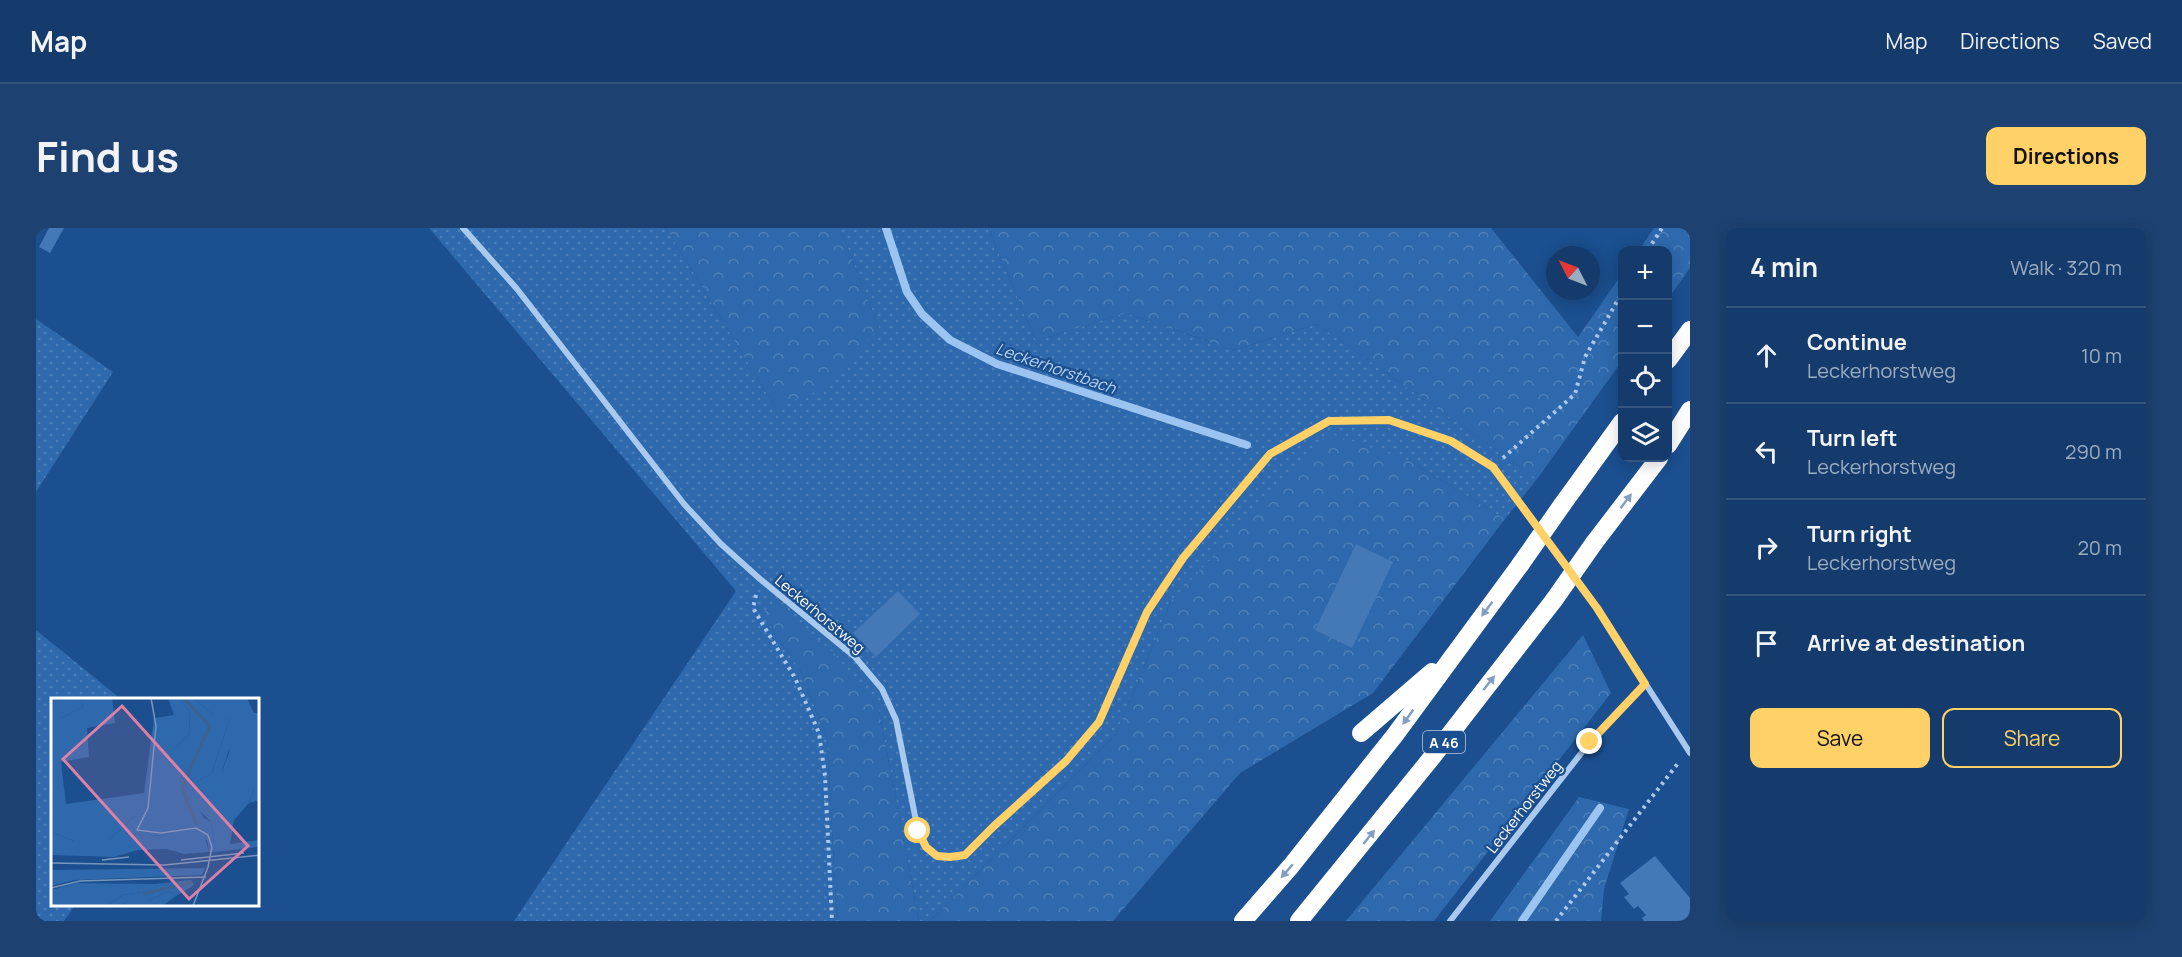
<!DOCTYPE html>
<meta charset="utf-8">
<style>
:root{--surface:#143b6b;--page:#1d4271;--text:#f1f3f6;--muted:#9dadc1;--line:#33557e;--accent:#ffd166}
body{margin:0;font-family:Manrope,sans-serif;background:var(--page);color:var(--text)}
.controls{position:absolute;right:18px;top:18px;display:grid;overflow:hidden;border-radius:12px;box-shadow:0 3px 15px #0003}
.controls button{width:54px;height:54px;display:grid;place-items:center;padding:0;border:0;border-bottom:2px solid var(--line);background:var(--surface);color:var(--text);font:30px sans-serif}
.compass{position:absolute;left:1510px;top:18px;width:54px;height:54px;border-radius:50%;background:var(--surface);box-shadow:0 3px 15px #0003;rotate:312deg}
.stop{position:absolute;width:18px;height:18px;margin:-14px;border:4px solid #ffd166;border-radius:50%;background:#fff}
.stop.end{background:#ffd166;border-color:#fff;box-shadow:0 2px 6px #0008}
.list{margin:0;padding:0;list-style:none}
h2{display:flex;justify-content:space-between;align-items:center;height:78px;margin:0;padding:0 24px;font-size:26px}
h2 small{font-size:20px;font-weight:400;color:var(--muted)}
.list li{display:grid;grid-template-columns:39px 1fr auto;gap:18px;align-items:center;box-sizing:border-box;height:96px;padding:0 24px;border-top:2px solid var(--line)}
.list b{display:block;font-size:22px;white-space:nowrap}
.list p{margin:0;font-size:20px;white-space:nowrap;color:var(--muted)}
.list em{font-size:20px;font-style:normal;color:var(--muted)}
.actions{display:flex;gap:12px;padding:18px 24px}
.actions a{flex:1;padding:14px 0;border:2px solid var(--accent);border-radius:12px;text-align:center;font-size:21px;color:var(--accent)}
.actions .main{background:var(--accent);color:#111}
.icon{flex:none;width:33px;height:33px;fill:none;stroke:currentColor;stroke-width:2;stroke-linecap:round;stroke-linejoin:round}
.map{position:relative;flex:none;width:1654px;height:693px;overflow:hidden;border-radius:12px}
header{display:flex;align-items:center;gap:36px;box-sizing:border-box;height:84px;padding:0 30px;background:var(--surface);border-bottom:2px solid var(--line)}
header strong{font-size:28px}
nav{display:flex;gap:33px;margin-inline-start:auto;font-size:21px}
.intro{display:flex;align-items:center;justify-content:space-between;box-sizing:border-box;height:144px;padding:0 36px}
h1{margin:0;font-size:42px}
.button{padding:15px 27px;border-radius:12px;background:var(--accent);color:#111;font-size:21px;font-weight:700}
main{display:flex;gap:36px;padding:0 36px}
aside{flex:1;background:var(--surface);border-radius:12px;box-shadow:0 3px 15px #0003}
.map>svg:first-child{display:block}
.green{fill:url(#green-dots)}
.forest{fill:url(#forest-crowns)}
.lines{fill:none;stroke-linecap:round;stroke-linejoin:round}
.stream{stroke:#9cc4f0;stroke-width:8}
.building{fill:#4478b7}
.path{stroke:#a9c9ee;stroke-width:4;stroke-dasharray:3 4.5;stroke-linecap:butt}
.minor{stroke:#a9c9ee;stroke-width:6}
.motorway{stroke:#fff;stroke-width:18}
.motorway-bridge{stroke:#fff;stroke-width:18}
.oneway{fill:#829ec1}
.route{stroke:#ffd166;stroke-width:8}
.labels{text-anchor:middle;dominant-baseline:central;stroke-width:4.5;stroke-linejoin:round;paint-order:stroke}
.shield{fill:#1b4f8f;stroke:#bbcadd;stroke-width:1.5}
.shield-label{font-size:14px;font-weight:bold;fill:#fff}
.street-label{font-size:15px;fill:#fff;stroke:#1b4f8f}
.water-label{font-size:16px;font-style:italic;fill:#b5d3f5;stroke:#1b4f8f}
.inset-river{fill:none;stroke:#3c6290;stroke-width:3}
.inset-road{fill:none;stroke:#7695bc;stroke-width:1.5}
.view{fill:#dd80a5;fill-opacity:0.15;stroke:#dd80a5;stroke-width:3}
.inset-edge{fill:none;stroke:#fff;stroke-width:3}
</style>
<header>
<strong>Map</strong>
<nav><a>Map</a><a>Directions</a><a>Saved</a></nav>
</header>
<div class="intro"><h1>Find us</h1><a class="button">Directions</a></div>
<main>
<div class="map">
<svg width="1654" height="693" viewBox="0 0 1654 693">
<defs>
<pattern id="green-dots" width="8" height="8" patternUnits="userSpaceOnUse" patternTransform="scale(1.5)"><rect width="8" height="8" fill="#2e69ad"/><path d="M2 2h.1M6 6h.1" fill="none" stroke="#4d80b9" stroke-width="1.8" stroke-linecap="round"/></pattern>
<pattern id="forest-crowns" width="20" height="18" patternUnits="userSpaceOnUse" patternTransform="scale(1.5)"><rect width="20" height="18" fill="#2e69ad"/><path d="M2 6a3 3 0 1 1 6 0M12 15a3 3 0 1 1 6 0" fill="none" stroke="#4d80b9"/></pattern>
</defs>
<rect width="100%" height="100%" fill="#1b4f8f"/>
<g class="green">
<polygon points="393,0 630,0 739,179 843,100 804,0 952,0 1000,113 1089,85 1198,122 1281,96 1501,251 1469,291 1372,232 1135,373 1080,506 894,693 883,693 843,482 727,386 764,442 791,510 801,693 478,693 700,363"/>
<polygon points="0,91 77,144 0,264"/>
<polygon points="0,402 85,471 16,471 16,676 39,677 28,693 0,693"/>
</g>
<g class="forest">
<polygon points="630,0 804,0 843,100 782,163 739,179"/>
<polygon points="952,0 1455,0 1542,109 1586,46 1586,133 1501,251 1281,96 1198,122 1089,85 1000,113"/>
<polygon points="1618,0 1654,0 1654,40 1632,71 1632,22 1603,22"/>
<polygon points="1292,205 1372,232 1469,291 1337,465 1204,545 1077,693 894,693 1080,506 1135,373"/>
<polygon points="737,375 797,424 843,482 883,693 801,693 791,510 764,442 726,386"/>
<polygon points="1547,407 1575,465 1398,693 1310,693"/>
<polygon points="1543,569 1593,581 1568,661 1565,693 1454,693"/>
</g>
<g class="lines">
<g class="stream">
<polyline points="850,0 871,64 886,86 914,112 961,136 1211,217"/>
<polyline points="1486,693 1564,580"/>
</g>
</g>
<g class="building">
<polygon points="13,0 28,0 14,25 3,19"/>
<polygon points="1320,316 1357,334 1316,420 1279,402"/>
<polygon points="862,363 884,386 840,429 817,405"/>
<polygon points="1619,628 1654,670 1654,693 1608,693 1606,690 1610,687 1602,678 1598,681 1588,669 1593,666 1584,655"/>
</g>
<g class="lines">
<g class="path">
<polyline points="1612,22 1626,0"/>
<polyline points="1467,230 1539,166 1549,129 1586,65"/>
<polyline points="720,367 717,380 759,450 783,505 789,548 796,693"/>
<polyline points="1520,693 1643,534"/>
</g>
<g class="minor">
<polyline points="427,0 481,61 648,276 685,316 724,351 819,429 846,461 860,492 882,603 890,619 901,628 914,629 929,627 958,598 1030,533 1063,494 1111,384 1147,330 1234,226 1293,193 1353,192 1415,213 1457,239 1561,380 1654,525"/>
<polyline points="1414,693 1554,514 1609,456"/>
</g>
<g class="motorway">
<polyline points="1632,132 1654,102"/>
<polyline points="1632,217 1654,182"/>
<polyline points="1526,277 1586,194"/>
<polyline points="1558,315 1623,230"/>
<polyline points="1325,505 1396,444"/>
<polyline points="1207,693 1255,638 1359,507 1484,337"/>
<polyline points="1263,693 1397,528 1518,372"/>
</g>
<g class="motorway-bridge">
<polyline points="1484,337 1526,277"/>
<polyline points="1518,372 1558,315"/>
</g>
</g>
<defs><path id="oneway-solid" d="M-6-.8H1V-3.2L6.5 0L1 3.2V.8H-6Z" transform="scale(1.5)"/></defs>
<g class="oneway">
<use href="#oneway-solid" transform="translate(1590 273) rotate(-53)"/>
<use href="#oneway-solid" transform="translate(1451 381) rotate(127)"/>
<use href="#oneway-solid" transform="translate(1453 455) rotate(-52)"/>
<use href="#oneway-solid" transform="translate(1372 489) rotate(126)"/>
<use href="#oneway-solid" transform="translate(1333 609) rotate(-51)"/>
<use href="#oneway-solid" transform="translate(1251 643) rotate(131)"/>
</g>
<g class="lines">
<polyline class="route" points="882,603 890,619 901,628 914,629 929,627 958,598 1030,533 1063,494 1111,384 1147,330 1234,226 1293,193 1353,192 1415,213 1457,239 1561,380 1609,456 1554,514"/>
</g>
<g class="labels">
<rect class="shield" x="1387" y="503" width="42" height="22" rx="4.5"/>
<g class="shield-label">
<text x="1408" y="514">A 46</text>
</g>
<g class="street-label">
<text transform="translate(784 386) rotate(40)">Leckerhorstweg</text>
<text transform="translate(1488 579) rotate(-52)">Leckerhorstweg</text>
</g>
<g class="water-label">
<text transform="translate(1020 140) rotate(19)">Leckerhorstbach</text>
</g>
</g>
<g transform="translate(15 470)">
<rect width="208" height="208" fill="#1b4f8f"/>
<path d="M 30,0 L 61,0 L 64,25 L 36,30 L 38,59 L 10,64 L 15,106 L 93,95 L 103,20 L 123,17 L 117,0 L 127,0 L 138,13 L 139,35 L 121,53 L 162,17 L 143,0 L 196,0 L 203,15 L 208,15 L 208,102 L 198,105 L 203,91 L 171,73 L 178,55 L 179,20 L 161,75 L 145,84 L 146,107 L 152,119 L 160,124 L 164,154 L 158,154 L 156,142 L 125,132 L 110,138 L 79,136 L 95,99 L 88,114 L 57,143 L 23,143 L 0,134 L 0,55 L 10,55 L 10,20 L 32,9 ZM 26,185 L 104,186 L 105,192 L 72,197 L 55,208 L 0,208 L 0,192 ZM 118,193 L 125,198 L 111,208 L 70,208 L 78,202 L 98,202 Z" fill="#2e69ad"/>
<path d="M 0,0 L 30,0 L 32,9 L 10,20 L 10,55 L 0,55 ZM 127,0 L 143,0 L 162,17 L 126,87 L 116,87 L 112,84 L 121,53 L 139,35 L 138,13 ZM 190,15 L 171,73 L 186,74 L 203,91 L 198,105 L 183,122 L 179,146 L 208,142 L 208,149 L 164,154 L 160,124 L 137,101 L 145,84 L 161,75 L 179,20 ZM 93,99 L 94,116 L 79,136 L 110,138 L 125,132 L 152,133 L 158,154 L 133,156 L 116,151 L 87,152 L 63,159 L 0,157 L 0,134 L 23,143 L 57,143 L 88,114 ZM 154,170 L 151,177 L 24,182 L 0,188 L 0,172 ZM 140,182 L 143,187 L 125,198 L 118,193 L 98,202 L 78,202 L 70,208 L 55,208 L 72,197 L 104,192 L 104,186 Z" fill="#2e69ad"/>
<path class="inset-river" d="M 132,0 L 159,28 L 131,89 L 145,127M 92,196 L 141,184"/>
<path class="inset-road" d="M 100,0 L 105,28 L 97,110 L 86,132 L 110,135 L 145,130 L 157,137 L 161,149 L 157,169 L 142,208M 51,162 L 78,159M 130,162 L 193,155M 0,165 L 114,167 L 209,157M 0,190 L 29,183 L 155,179"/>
<path class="view" d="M 71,8 L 197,148 L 138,201 L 12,61 Z"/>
<rect width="208" height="208" class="inset-edge"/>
</g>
</svg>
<div class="controls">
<button>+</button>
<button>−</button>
<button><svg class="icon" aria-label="locate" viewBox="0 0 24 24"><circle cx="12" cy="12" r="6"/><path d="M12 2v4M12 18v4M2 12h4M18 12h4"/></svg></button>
<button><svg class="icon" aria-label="layers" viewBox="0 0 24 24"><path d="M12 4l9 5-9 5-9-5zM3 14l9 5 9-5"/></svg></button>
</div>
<svg class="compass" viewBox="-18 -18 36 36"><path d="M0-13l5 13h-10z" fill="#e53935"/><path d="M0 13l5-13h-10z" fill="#9dadc1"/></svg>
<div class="stop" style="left:882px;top:603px"></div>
<div class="stop end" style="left:1554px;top:514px"></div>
</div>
<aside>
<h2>4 min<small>Walk · 320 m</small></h2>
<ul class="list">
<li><svg class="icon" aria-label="ahead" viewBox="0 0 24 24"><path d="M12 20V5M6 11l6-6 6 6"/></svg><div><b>Continue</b><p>Leckerhorstweg</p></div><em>10 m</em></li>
<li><svg class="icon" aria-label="left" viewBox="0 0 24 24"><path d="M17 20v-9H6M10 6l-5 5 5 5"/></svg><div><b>Turn left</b><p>Leckerhorstweg</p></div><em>290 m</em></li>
<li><svg class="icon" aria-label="right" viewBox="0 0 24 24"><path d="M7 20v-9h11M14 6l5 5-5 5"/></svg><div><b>Turn right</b><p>Leckerhorstweg</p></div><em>20 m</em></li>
<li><svg class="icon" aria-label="arrive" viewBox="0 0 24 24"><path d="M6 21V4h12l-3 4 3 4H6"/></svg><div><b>Arrive at destination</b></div></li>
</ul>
<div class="actions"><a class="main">Save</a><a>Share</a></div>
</aside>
</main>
